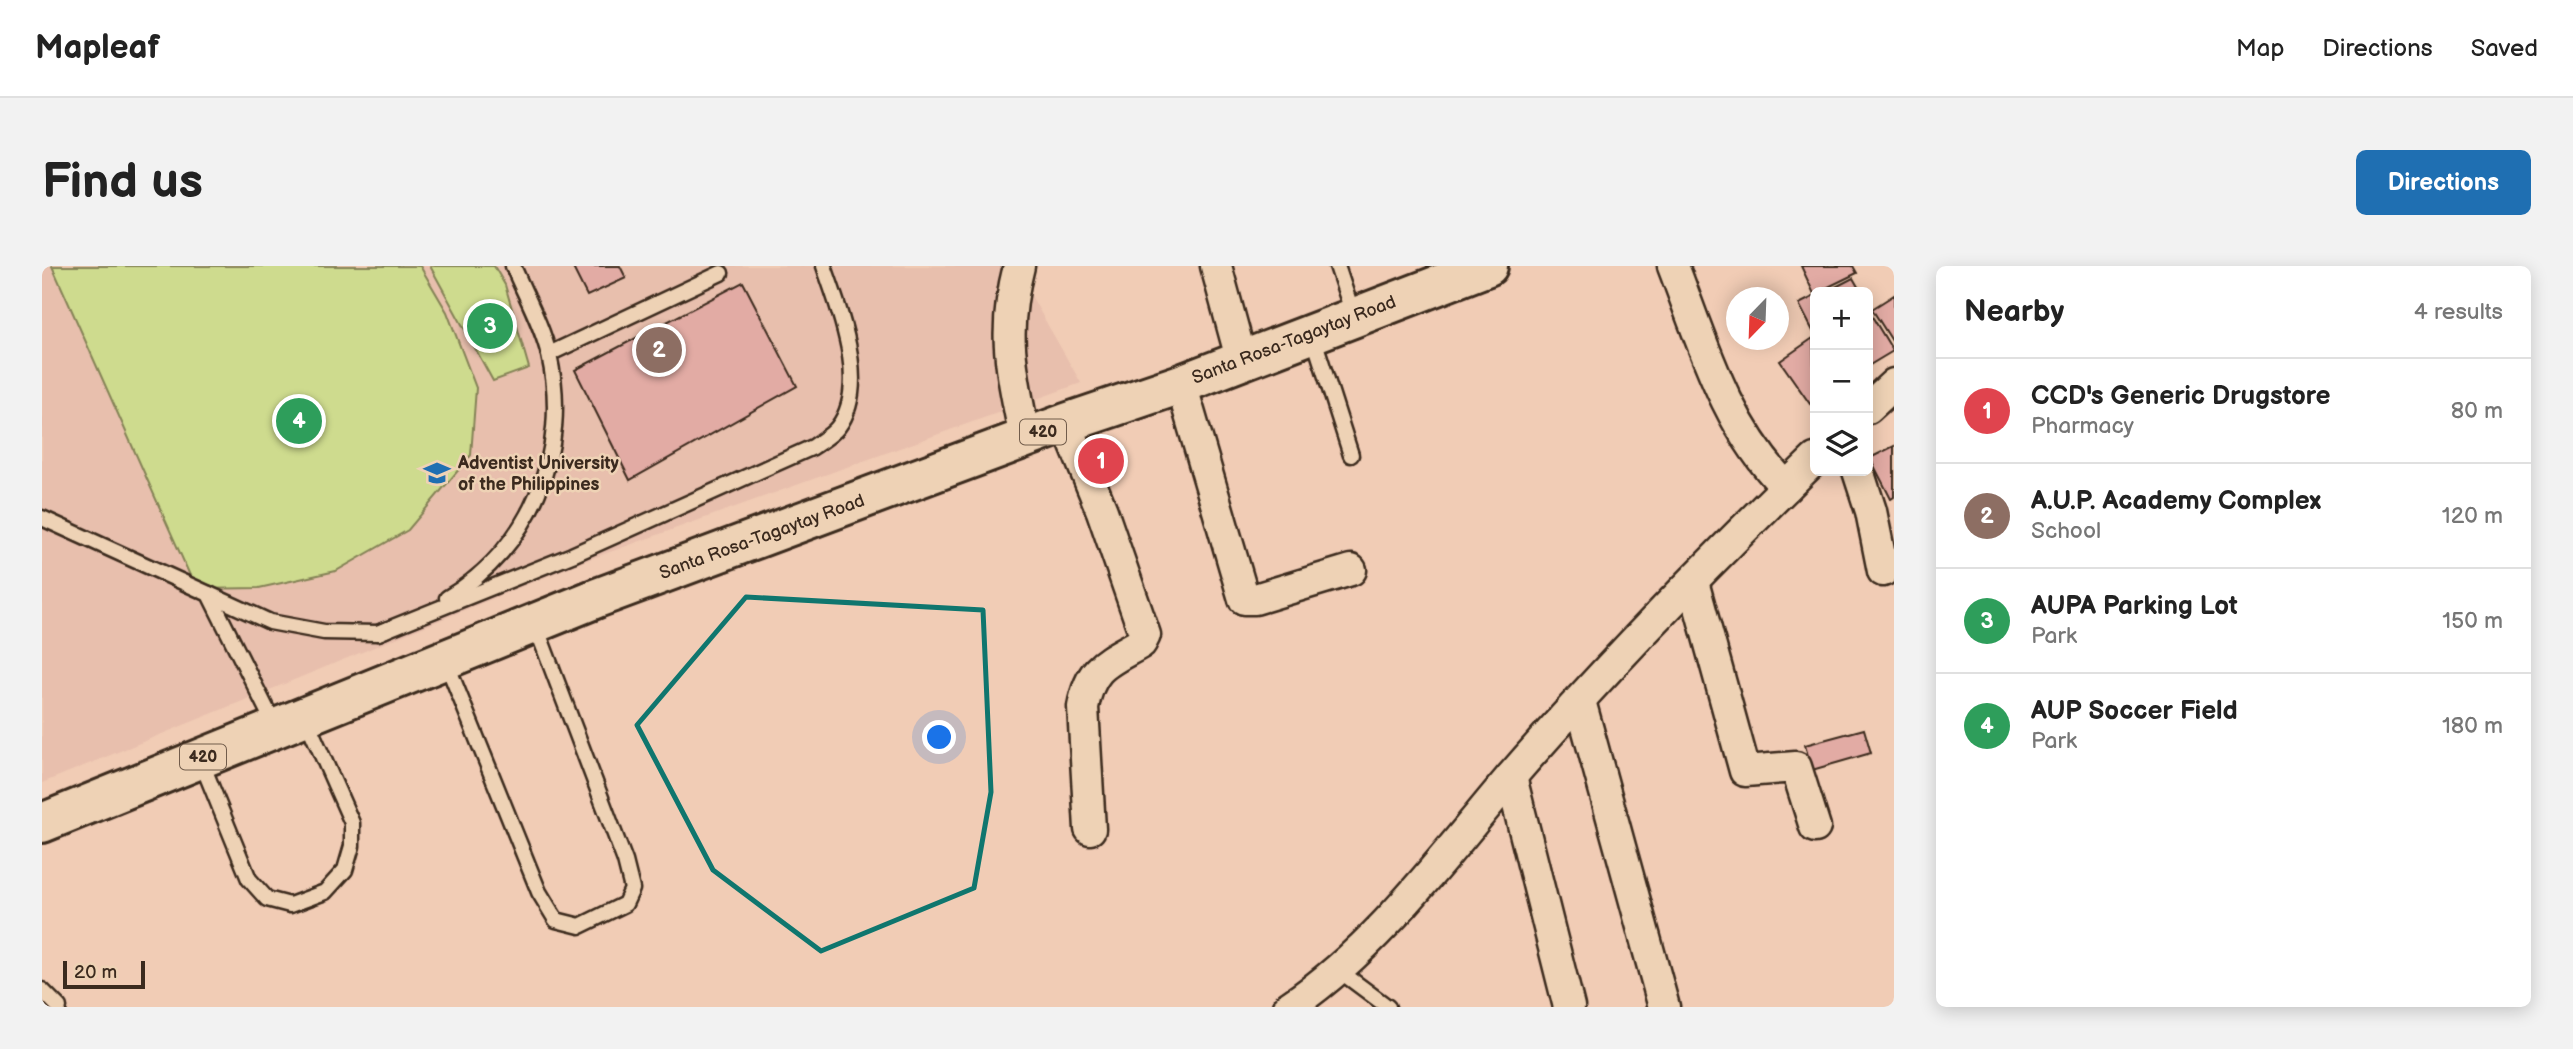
<!DOCTYPE html>
<meta charset="utf-8">
<style>
:root{--surface:#fff;--page:#f2f2f2;--text:#222;--muted:#767676;--line:#e0e0e0;--accent:#1f6fb2}
body{margin:0;font-family:"Balsamiq Sans",sans-serif;background:var(--page);color:var(--text)}
.controls{position:absolute;right:21px;top:21px;display:grid;overflow:hidden;border-radius:10px;box-shadow:0 4px 18px #0003}
.controls button{width:63px;height:63px;display:grid;place-items:center;padding:0;border:0;border-bottom:2px solid var(--line);background:var(--surface);color:var(--text);font:35px sans-serif}
.compass{position:absolute;left:1684px;top:21px;width:63px;height:63px;border-radius:50%;background:var(--surface);box-shadow:0 4px 18px #0003;rotate:203deg}
.scale{position:absolute;left:21px;bottom:18px;width:82px;box-sizing:border-box;padding-left:7px;border:4px solid #3b2a1e;border-top:0;font-size:19px;line-height:24px;white-space:nowrap;color:#3b2a1e;-webkit-text-stroke:5px #eed2b5;paint-order:stroke}
.you{position:absolute;left:898px;top:472px;width:24px;height:24px;margin:-18px;border:5px solid #fff;border-radius:50%;background:#1a73e8;box-shadow:0 0 0 10px #1a73e833}
.badge{display:grid;place-items:center;width:46px;height:46px;border-radius:50%;background:var(--accent);color:#fff;font-size:23px;font-weight:700}
.pin{position:absolute;translate:-50% -50%;border:4px solid #fff;box-shadow:0 2px 7px #0006}
.list{margin:0;padding:0;list-style:none}
h2{display:flex;justify-content:space-between;align-items:center;height:91px;margin:0;padding:0 28px;font-size:30px}
h2 small{font-size:23px;font-weight:400;color:var(--muted)}
.list li{display:grid;grid-template-columns:46px 1fr auto;gap:21px;align-items:center;box-sizing:border-box;height:105px;padding:0 28px;border-top:2px solid var(--line)}
.list b{display:block;font-size:26px;white-space:nowrap}
.list p{margin:0;font-size:23px;white-space:nowrap;color:var(--muted)}
.list em{font-size:23px;font-style:normal;color:var(--muted)}
.icon{flex:none;width:38px;height:38px;fill:none;stroke:currentColor;stroke-width:2;stroke-linecap:round;stroke-linejoin:round}
.map{position:relative;flex:none;width:1852px;height:741px;overflow:hidden;border-radius:10px}
header{display:flex;align-items:center;gap:42px;box-sizing:border-box;height:98px;padding:0 35px;background:var(--surface);border-bottom:2px solid var(--line)}
header strong{font-size:33px}
nav{display:flex;gap:38px;margin-inline-start:auto;font-size:24px}
.intro{display:flex;align-items:center;justify-content:space-between;box-sizing:border-box;height:168px;padding:0 42px}
h1{margin:0;font-size:49px}
.button{padding:18px 32px;border-radius:10px;background:var(--accent);color:#fff;font-size:24px;font-weight:700}
main{display:flex;gap:42px;padding:0 42px}
aside{flex:1;background:var(--surface);border-radius:10px;box-shadow:0 4px 18px #0003}
.map>svg:first-child{display:block}
.built{fill:#e8bfad}
.green{fill:#cedb8e;stroke:#848256;stroke-width:2}
.building{fill:#e2aba4;stroke:#3b2a1e;stroke-width:2}
.lines{fill:none;stroke-linecap:round;stroke-linejoin:round}
.service-casing{stroke:#3b2a1e;stroke-width:19}
.minor-casing{stroke:#3b2a1e;stroke-width:35}
.primary-casing{stroke:#3b2a1e;stroke-width:44}
.service{stroke:#eed2b5;stroke-width:14}
.minor{stroke:#eed2b5;stroke-width:30}
.primary{stroke:#eed2b5;stroke-width:38}
.marked{fill:none;stroke:#0f766e;stroke-width:5;stroke-linejoin:round}
.labels{text-anchor:middle;dominant-baseline:central;stroke-width:5;stroke-linejoin:round;paint-order:stroke}
.shield{fill:#eed2b5;stroke:#715c4b;stroke-width:2}
.shield-label{font-size:16px;font-weight:bold;fill:#3b2a1e}
.street-label{font-size:18px;fill:#3b2a1e;stroke:#eed2b5}
.poi-label{font-size:18px;font-weight:bold;fill:#3b2a1e;stroke:#eed2b5;text-anchor:start}
</style>
<header>
<strong>Mapleaf</strong>
<nav><a>Map</a><a>Directions</a><a>Saved</a></nav>
</header>
<div class="intro"><h1>Find us</h1><a class="button">Directions</a></div>
<main>
<div class="map">
<svg width="1852" height="741" viewBox="0 0 1852 741">
<rect width="100%" height="100%" fill="#f1ccb5"/>
<filter id="ink" filterUnits="userSpaceOnUse"><feTurbulence type="fractalNoise" baseFrequency=".0143" numOctaves="2"/><feDisplacementMap in="SourceGraphic" scale="14" xChannelSelector="R" yChannelSelector="G"/><feConvolveMatrix kernelMatrix="1 2 1 2 8 2 1 2 1" color-interpolation-filters="sRGB"/></filter>
<g filter="url(#ink)">
<polygon class="built" points="0,0 972,0 1039,117 540,296 0,517"/>
<g class="green">
<polygon points="10,0 378,0 405,46 434,122 429,189 366,264 294,305 217,322 154,323"/>
<polygon points="388,0 452,0 463,19 487,102 451,115"/>
</g>
<g class="building">
<polygon points="530,0 578,0 584,12 545,30"/>
<polygon points="1759,0 1811,0 1815,7 1772,28"/>
<polygon points="1811,12 1819,26 1784,26"/>
<polygon points="701,16 755,120 588,214 533,104"/>
<polygon points="1852,29 1852,78 1830,43"/>
<polygon points="1773,30 1773,69 1757,38"/>
<polygon points="1828,47 1851,85 1826,100 1826,48"/>
<polygon points="1771,72 1773,134 1768,138 1738,95"/>
<polygon points="1852,180 1852,231 1849,233 1828,192"/>
<polygon points="1822,463 1829,487 1770,504 1763,479"/>
</g>
<g class="lines">
<g class="service-casing">
<g id="service">
<polyline points="1295,0 1311,48"/>
<polyline points="1271,70 1309,189"/>
<polyline points="507,88 679,7"/>
<polyline points="0,252 167,328 233,460"/>
<polyline points="167,328 228,356 282,366 336,367 343,364"/>
<path d="M 405,332 C 489,282 529,184 507,89 C 500,59 483,29 471,0"/>
<path d="M 336,367 L 530,289 L 771,181 C 779,175 790,169 796,161 C 828,119 797,44 782,0"/>
<polyline points="404,396 497,626 514,654 538,660 583,638 590,623 583,595 493,358"/>
<polyline points="159,495 207,613 225,633 248,639 283,626 303,604 310,580 310,557 264,453"/>
<polyline points="1295,703 1346,741"/>
<polyline points="0,724 17,741"/>
</g>
</g>
<g class="minor-casing">
<g id="minor">
<path d="M 977,0 C 959,70 970,104 983,173"/>
<polyline points="1174,0 1199,92"/>
<path d="M 1631,0 C 1661,78 1684,160 1744,221"/>
<polyline points="1139,118 1202,333 1213,333 1309,304"/>
<polyline points="1826,142 1852,118"/>
<path d="M 1024,157 L 1060,245 L 1103,369 L 1099,377 C 1065,397 1049,399 1041,441 L 1048,563"/>
<polyline points="1816,205 1829,245 1841,305"/>
<polyline points="1651,316 1703,505 1754,501 1773,561"/>
<polyline points="1538,435 1622,741"/>
<polyline points="1469,511 1527,741"/>
<path d="M 1247,741 C 1336,681 1400,592 1468,512 C 1564,401 1668,295 1773,193"/>
</g>
</g>
<g class="primary-casing">
<polyline id="primary" points="0,557 555,332 1024,157 1139,118 1446,0"/>
</g>
<use href="#service" class="service"/>
<use href="#minor" class="minor"/>
<use href="#primary" class="primary"/>
</g>
</g>
<path class="marked" d="M 704,331 L 941,344 L 949,526 L 932,622 L 779,685 L 671,604 L 595,459 Z"/>
<defs>
<g id="university-bare" transform="scale(2.1)"><path d="M0-5L7-2L0 1L-7-2ZM-4 1L0 2.5L4 1V4Q0 6-4 4Z" fill="#1f6fb2" stroke="#eed2b5" stroke-width="2.5" paint-order="stroke"/></g>
</defs>
<g fill-rule="evenodd">
<use href="#university-bare" x="395" y="207"/>
</g>
<g class="labels">
<g class="shield">
<rect x="978" y="153.5" width="46" height="25" rx="5"/>
<rect x="138" y="478.5" width="46" height="25" rx="5"/>
</g>
<g class="shield-label">
<text x="1001" y="166">420</text>
<text x="161" y="491">420</text>
</g>
<g class="street-label">
<text transform="translate(1252 74) rotate(-21)">Santa Rosa-Tagaytay Road</text>
<text transform="translate(720 271) rotate(-20)">Santa Rosa-Tagaytay Road</text>
</g>
<g class="poi-label">
<text x="416" y="197">Adventist University<tspan x="416" dy="21">of the Philippines</tspan></text>
</g>
</g>
</svg>
<div class="controls">
<button>+</button>
<button>−</button>
<button><svg class="icon" aria-label="layers" viewBox="0 0 24 24"><path d="M12 4l9 5-9 5-9-5zM3 14l9 5 9-5"/></svg></button>
</div>
<svg class="compass" viewBox="-18 -18 36 36"><path d="M0-13l5 13h-10z" fill="#e53935"/><path d="M0 13l5-13h-10z" fill="#767676"/></svg>
<div class="scale">20 m</div>
<div class="you"></div>
<div class="pin badge" style="left:1059px;top:195px;background:#e0444e">1</div>
<div class="pin badge" style="left:617px;top:84px;background:#8d6e63">2</div>
<div class="pin badge" style="left:448px;top:60px;background:#2e9e5b">3</div>
<div class="pin badge" style="left:257px;top:155px;background:#2e9e5b">4</div>
</div>
<aside>
<h2>Nearby<small>4 results</small></h2>
<ul class="list">
<li><span class="badge" style="background:#e0444e">1</span><div><b>CCD's Generic Drugstore</b><p>Pharmacy</p></div><em>80 m</em></li>
<li><span class="badge" style="background:#8d6e63">2</span><div><b>A.U.P. Academy Complex</b><p>School</p></div><em>120 m</em></li>
<li><span class="badge" style="background:#2e9e5b">3</span><div><b>AUPA Parking Lot</b><p>Park</p></div><em>150 m</em></li>
<li><span class="badge" style="background:#2e9e5b">4</span><div><b>AUP Soccer Field</b><p>Park</p></div><em>180 m</em></li>
</ul>
</aside>
</main>
